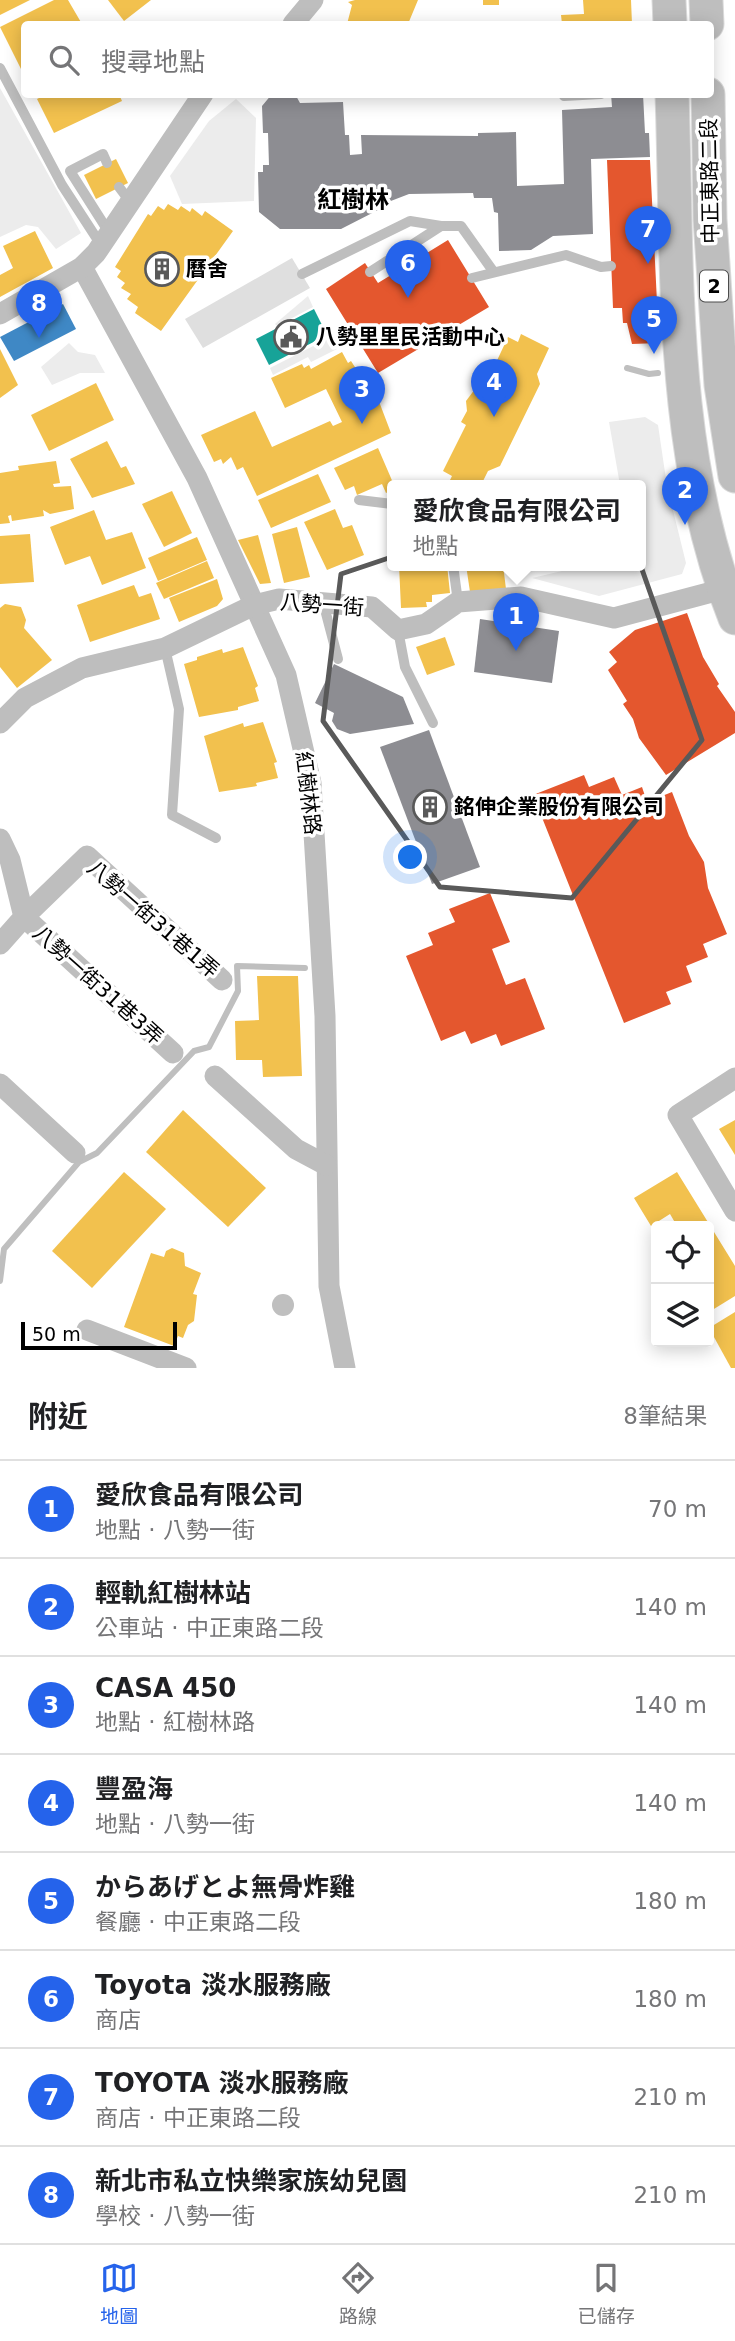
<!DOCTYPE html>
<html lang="zh-TW">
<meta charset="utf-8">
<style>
:root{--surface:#fff;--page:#f6f6f6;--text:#202124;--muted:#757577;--line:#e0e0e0;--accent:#2563eb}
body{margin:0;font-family:"DejaVu Sans","Noto Sans TC","Noto Sans JP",sans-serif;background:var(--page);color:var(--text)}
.controls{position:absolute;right:21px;bottom:21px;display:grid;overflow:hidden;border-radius:7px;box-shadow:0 4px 18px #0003}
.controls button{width:63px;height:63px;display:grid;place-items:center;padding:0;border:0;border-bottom:2px solid var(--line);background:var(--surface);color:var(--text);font:35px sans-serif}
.scale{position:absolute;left:21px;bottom:18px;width:156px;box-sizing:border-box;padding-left:7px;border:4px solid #000;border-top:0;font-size:19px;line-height:24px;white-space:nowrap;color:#000;-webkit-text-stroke:5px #fff;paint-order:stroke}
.you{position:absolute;left:411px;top:858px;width:24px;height:24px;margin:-18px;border:5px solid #fff;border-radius:50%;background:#1a73e8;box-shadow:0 0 0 10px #1a73e833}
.badge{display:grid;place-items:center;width:46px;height:46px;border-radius:50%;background:var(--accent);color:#fff;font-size:23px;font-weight:700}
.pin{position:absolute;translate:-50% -58px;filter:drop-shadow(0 2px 4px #0008)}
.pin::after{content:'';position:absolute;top:37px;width:24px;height:21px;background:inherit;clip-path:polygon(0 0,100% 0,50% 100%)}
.popup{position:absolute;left:387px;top:480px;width:259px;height:91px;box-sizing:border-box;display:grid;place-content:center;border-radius:7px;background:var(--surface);filter:drop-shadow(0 2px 5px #0005);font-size:23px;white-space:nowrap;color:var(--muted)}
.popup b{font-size:26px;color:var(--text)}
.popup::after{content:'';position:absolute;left:50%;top:100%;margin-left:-14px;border:14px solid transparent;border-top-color:var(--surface)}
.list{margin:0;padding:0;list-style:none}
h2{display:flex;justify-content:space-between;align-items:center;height:91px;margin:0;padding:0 28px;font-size:30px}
h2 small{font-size:23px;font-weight:400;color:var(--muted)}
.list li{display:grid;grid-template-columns:46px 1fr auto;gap:21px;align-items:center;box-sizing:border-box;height:98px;padding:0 28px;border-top:2px solid var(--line)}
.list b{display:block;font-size:26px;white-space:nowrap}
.list p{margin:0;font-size:23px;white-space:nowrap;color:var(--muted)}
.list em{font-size:23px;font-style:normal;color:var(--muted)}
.icon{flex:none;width:38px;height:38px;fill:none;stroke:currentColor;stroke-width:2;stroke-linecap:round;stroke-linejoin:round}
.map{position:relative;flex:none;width:735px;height:1368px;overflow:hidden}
.search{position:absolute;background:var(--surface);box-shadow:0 4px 18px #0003;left:21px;right:21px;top:21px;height:77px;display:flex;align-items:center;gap:18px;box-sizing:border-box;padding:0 24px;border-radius:7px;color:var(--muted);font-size:26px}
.sheet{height:875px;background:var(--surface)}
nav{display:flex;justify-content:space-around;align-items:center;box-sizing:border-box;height:98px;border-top:2px solid var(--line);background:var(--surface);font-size:19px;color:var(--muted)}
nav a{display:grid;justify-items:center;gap:4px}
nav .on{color:var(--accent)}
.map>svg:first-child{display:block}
.green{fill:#ececec}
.water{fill:#bfbfbf}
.homes{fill:#f2c14e}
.shops{fill:#e4572e}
.schools{fill:#3f88c5}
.public{fill:#17a398}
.industry{fill:#8d8d92}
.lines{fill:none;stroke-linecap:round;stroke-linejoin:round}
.stream{stroke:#bfbfbf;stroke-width:6}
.building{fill:#dfdfdf}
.primary-casing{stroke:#dbdbdb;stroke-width:35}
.service{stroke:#bebebe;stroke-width:10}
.minor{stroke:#bebebe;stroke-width:21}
.primary{stroke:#bebebe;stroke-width:33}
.marked{fill:none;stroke:#595959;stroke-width:5;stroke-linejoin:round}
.labels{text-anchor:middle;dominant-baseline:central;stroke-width:7;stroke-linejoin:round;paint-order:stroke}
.shield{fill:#fff;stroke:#4c4c4c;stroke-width:2}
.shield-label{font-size:19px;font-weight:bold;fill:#000}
.street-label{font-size:21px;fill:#000;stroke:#fff}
.poi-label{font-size:21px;font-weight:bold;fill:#000;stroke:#fff;text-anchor:start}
.quarter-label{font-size:24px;font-weight:bold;fill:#000;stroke:#fff}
</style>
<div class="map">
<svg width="735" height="1368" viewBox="0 0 735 1368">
<rect width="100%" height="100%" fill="#fff"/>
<g class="green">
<polygon points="0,88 81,233 56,249 38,227 26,225 0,237"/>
<polygon points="236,99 256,118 254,201 182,204 170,176 209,121"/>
<polygon points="308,296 313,307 277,326 275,324"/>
<polygon points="331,337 337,349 311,362 308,357 273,375 270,368"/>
<polygon points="69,343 78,352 95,355 105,373 80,373 52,385 41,367"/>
<polygon points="645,417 658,425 667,486 686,563 682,574 599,596 532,578 588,565 640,565 640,485 620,485 609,422"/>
</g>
<circle class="water" cx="283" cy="1305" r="11"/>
<g class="homes">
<polygon points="0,0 30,0 0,15"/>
<polygon points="54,0 68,0 82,24 24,24 24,75 0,27"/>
<polygon points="108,0 151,0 124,21"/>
<polygon points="355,0 418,0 408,24 347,24 352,5 348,2"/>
<rect x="483" y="0" width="16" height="5"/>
<polygon points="583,0 631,0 632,24 562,24 561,15 584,14"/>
<polygon points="47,94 119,94 122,101 54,133 37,99"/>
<polygon points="116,159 128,183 96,199 84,175"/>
<polygon points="168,204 178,210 181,206 190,212 192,208 202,216 205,211 233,231 161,331 135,313 138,307 127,299 131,294 121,288 125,283 117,277 121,271 115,267 148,214 151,216 158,206 164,210"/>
<polygon points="35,231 53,268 0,297 0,275 13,268 3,246"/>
<polygon points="521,334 549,348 537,374 540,384 500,466 488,471 481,485 455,485 449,482 452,476 443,471 466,425 461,422 467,411 466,401 481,381 486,384 508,337 518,342"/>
<polygon points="0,349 18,385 0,398"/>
<polygon points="342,352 348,363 351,361 368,387 375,391 391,433 257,496 243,467 237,470 231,457 223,464 221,459 214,462 201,435 255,411 272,447 330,421 333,426 342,422 326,389 285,408 271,378 302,364 304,368 309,365 311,369"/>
<polygon points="96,383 114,420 49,451 31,415"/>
<polygon points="107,441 121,468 126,466 135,484 92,498 70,459"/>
<polygon points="378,448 394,485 392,490 386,493 382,484 357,495 354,486 345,490 334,468"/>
<polygon points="56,461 60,483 53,484 54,487 71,486 74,509 50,514 43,510 44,516 12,521 11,515 8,516 10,523 0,524 0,473 19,470 18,466"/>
<polygon points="318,474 331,502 271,528 258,500"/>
<polygon points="172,491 192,533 164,547 142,504"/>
<polygon points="335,509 343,528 352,525 364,555 327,570 304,522"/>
<polygon points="94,510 106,540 132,532 146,568 102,585 90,556 65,565 50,527"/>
<polygon points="297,527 310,577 284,583 272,534"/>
<polygon points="30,534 34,582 0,584 0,536"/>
<polygon points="258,535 271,583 260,584 238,540"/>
<polygon points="197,537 207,560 158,581 148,558"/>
<polygon points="207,561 214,578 164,599 156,583"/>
<polygon points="399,565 447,565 450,593 432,595 432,602 426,602 427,607 401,608"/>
<polygon points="466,565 503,565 506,589 470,592"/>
<polygon points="217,579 223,599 217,606 179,622 169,598"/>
<polygon points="134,585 139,597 151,593 160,619 90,642 77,605"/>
<polygon points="5,604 21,607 26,620 24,628 52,660 17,688 0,667 0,608"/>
<polygon points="445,637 455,665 427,675 416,647"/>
<polygon points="243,647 258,686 255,688 259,701 238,707 238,710 199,717 184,664 197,660 197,657 222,649 223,653"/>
<polygon points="263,722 277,762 274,763 278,778 256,783 257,786 219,792 204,736 243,723 244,727"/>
<polygon points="257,976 298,976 302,1076 263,1077 262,1060 236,1060 235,1021 259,1020"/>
<polygon points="183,1110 266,1188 228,1227 146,1152"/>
<polygon points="735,1120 735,1155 719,1129"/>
<polygon points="124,1172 166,1209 92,1288 52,1251"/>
<polygon points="677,1172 735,1266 735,1296 709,1312 709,1226 677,1226 670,1214 651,1226 634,1198"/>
<polygon points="172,1248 184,1253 185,1266 201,1273 193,1294 197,1295 194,1321 188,1325 183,1338 178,1336 174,1346 124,1327 151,1253 164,1257 166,1251"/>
<polygon points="735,1312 735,1368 731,1368 709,1328"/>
</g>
<g class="shops">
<polygon points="607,160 650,160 659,343 632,344 627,323 623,323 622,308 613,308"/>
<polygon points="448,240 489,307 378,373 326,289 365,263 378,283"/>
<polygon points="687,613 703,657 719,684 717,686 735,712 735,733 666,775 639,738 633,719 623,704 627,701 608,670 617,662 609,652 635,630"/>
<polygon points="584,775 589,787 614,777 622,795 642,787 647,802 672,792 689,836 704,862 708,888 727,934 703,944 708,957 686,966 692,982 666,992 671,1004 624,1023 533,795"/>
<polygon points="490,893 510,942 492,949 506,985 525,978 545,1029 501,1046 496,1034 471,1044 465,1031 441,1041 406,956 433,945 428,933 455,922 449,909"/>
</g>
<polygon class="schools" points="63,304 76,329 14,361 0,337"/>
<polygon class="public" points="314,309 327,335 269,365 256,339"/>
<g class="industry">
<polygon points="272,94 295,94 300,103 343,102 345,135 349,135 350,155 362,154 361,135 478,136 478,133 516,132 517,186 564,184 562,110 612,107 611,94 643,94 645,133 649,133 650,157 591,159 593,234 553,236 531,250 499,251 498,213 494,212 492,198 474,198 473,193 409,194 383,204 384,207 341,229 280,229 259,212 258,172 263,172 263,165 269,165 268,133 263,133 262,106"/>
<polygon points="480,619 559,631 552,683 474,672"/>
<polygon points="334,664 403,697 414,724 350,734 337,729 332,721 334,713 315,703"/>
<polygon points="429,730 480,867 432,884 380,747"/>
</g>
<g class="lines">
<g class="stream">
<polyline points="627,368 649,374 658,373"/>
<polyline points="0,1281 4,1249 79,1162 97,1153 194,1051 209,1047 238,991 237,966 305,968"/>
</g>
</g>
<polygon class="building" points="292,258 310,288 203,348 185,319"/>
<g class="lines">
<g class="primary-casing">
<g id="primary">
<polyline points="669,0 670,24"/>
<polyline points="706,0 707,24"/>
<path d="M 672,94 C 678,268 669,454 735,618"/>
<polyline points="708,94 710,219 721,385 735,476"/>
</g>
</g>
<g class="service">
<polyline points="0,68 62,185 101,245"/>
<polyline points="564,96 601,94"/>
<polyline points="107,163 103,154 70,171 110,234"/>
<polyline points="119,187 131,203"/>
<polyline points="370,272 441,226 461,226 493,271"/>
<polyline points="302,274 410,221 441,226"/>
<polyline points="472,278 566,255 601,267 611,266"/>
<polyline points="359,500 392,504"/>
<polyline points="453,565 458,602"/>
<polyline points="323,602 338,659"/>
<polyline points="398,630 405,667 433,723"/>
<polyline points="165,648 179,709 172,815 216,838"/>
</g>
<g class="minor">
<polyline points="293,24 313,0"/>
<polyline points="82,267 197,478 286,675 311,783 325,1016 329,1286 345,1368"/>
<polyline points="0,314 82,267 96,253 203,94"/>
<polyline points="0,723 25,698 82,668 165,648 254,605 279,599 372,607 398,630 426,624 458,602 521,597 614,618 735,586"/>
<polyline points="0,839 10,860 24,917 0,944"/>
<polyline points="173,1053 24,917 87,856 222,980"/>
<polyline points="215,1076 296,1149 326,1165"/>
<polyline points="735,1078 678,1115 735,1211"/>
<polyline points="0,1084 75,1153"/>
<polyline points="87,1330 186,1368"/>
</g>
<use href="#primary" class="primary"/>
</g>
<path class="marked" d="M 508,518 L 638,558 L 702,740 L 572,898 L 440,887 L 323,721 L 341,574 Z"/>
<defs>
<g id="building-ring" transform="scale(1.75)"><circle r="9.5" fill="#fff" stroke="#595959" stroke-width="1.5"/><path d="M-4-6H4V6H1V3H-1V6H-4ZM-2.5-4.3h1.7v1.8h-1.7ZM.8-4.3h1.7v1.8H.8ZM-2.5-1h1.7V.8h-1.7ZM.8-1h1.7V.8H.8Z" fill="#595959"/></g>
<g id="civic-ring" transform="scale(1.75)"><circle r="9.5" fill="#fff" stroke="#595959" stroke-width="1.5"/><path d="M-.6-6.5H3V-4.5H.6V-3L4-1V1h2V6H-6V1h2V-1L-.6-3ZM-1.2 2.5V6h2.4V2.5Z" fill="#595959"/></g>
</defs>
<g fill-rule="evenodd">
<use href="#building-ring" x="162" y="269"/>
<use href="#civic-ring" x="291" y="337"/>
<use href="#building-ring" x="430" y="807"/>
</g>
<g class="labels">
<rect class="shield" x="700" y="270.5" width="28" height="31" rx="5"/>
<g class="shield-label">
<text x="714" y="286">2</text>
</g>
<g class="street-label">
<text transform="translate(710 181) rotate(-91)">中正東路二段</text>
<text transform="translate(322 605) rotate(4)">八勢一街</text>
<text transform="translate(308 793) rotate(83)">紅樹林路</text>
<text transform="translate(153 919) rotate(41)">八勢一街31巷1弄</text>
<text transform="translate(98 985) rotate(42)">八勢一街31巷3弄</text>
</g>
<g class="poi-label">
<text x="186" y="269">曆舍</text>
<text x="316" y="337">八勢里里民活動中心</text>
<text x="454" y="807">銘伸企業股份有限公司</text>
</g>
<g class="quarter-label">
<text x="353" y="200">紅樹林</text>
</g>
</g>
</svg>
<div class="controls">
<button><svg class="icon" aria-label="locate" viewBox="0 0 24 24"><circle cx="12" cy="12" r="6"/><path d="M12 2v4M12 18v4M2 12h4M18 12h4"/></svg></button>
<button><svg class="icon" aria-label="layers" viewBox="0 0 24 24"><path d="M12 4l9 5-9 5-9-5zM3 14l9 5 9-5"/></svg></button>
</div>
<div class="scale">50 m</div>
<div class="you"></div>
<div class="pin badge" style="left:516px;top:651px">1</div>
<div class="popup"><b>愛欣食品有限公司</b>地點</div>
<div class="pin badge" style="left:685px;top:525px">2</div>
<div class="pin badge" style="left:362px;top:424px">3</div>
<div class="pin badge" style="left:494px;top:417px">4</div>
<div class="pin badge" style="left:654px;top:354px">5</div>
<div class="pin badge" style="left:408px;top:298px">6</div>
<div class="pin badge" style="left:648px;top:264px">7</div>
<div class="pin badge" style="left:39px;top:338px">8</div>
<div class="search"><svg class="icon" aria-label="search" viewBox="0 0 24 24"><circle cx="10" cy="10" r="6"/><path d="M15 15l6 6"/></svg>搜尋地點</div>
</div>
<section class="sheet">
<h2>附近<small>8筆結果</small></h2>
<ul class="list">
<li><span class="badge">1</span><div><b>愛欣食品有限公司</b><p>地點 · 八勢一街</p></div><em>70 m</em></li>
<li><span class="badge">2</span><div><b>輕軌紅樹林站</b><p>公車站 · 中正東路二段</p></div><em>140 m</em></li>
<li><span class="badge">3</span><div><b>CASA 450</b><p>地點 · 紅樹林路</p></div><em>140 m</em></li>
<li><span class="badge">4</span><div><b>豐盈海</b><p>地點 · 八勢一街</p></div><em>140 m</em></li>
<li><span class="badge">5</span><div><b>からあげとよ無骨炸雞</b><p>餐廳 · 中正東路二段</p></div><em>180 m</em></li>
<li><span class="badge">6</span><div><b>Toyota 淡水服務廠</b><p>商店</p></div><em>180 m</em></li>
<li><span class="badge">7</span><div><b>TOYOTA 淡水服務廠</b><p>商店 · 中正東路二段</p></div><em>210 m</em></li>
<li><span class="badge">8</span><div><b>新北市私立快樂家族幼兒園</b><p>學校 · 八勢一街</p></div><em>210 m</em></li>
</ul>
</section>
<nav>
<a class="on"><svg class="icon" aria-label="map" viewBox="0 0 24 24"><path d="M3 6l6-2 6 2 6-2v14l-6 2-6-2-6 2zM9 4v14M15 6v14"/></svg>地圖</a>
<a><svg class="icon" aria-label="directions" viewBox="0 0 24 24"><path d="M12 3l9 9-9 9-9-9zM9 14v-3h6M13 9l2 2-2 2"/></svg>路線</a>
<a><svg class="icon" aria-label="saved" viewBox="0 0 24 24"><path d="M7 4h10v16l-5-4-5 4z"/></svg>已儲存</a>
</nav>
